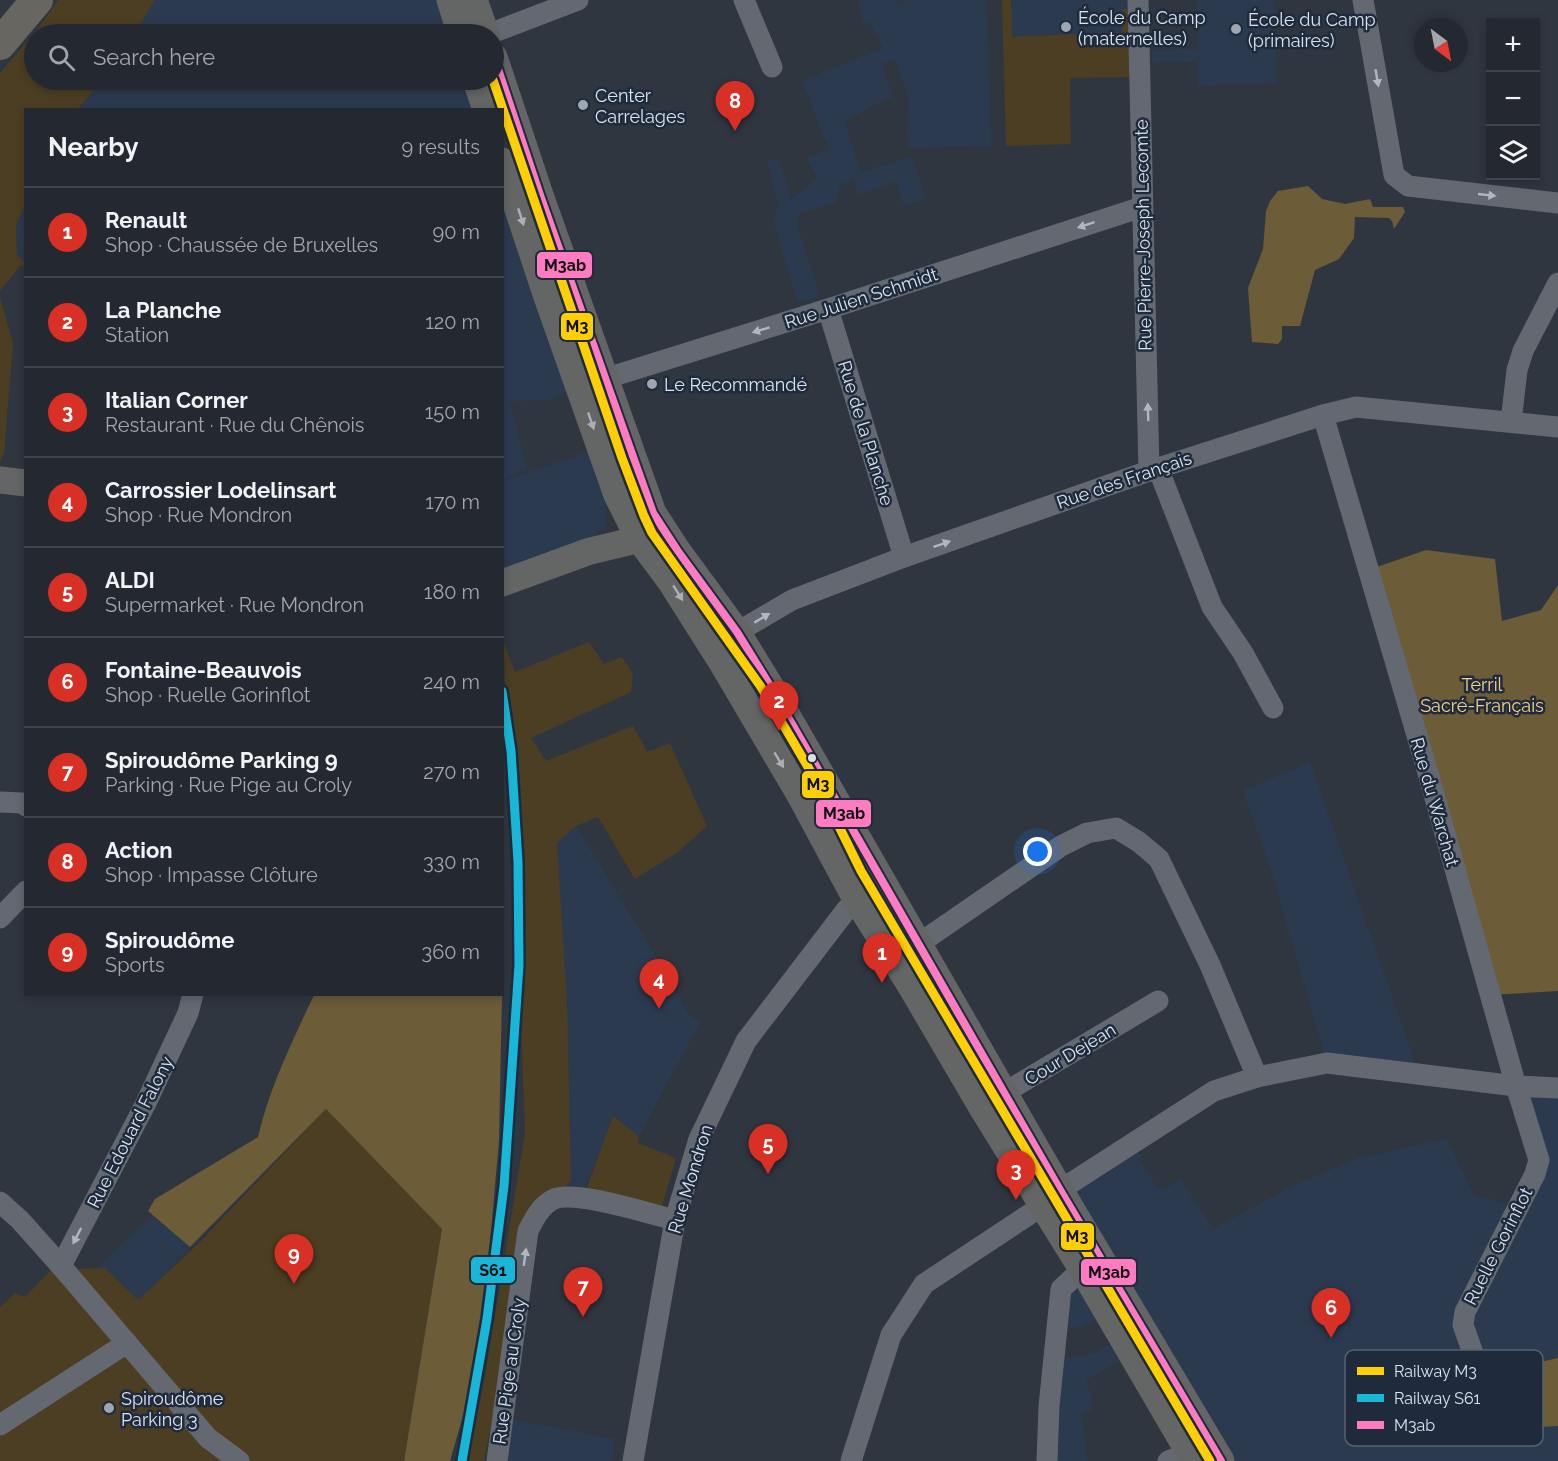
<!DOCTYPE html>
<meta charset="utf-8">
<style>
:root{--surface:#242830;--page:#30343c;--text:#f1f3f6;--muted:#a3a6ab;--line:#41444c;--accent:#d93025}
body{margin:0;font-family:Raleway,sans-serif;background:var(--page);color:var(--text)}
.controls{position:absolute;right:18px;top:18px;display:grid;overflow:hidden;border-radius:0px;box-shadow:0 3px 9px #0003}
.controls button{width:54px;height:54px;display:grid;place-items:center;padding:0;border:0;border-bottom:2px solid var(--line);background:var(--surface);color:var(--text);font:30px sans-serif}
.compass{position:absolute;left:1414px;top:18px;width:54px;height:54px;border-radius:50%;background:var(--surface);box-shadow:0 3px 9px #0003;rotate:148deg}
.you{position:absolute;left:1038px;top:852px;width:21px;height:21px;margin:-15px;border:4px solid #fff;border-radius:50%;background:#1a73e8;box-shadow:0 0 0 9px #1a73e833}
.badge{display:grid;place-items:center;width:39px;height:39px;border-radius:50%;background:var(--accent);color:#fff;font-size:20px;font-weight:700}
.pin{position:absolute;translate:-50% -50px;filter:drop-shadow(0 2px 3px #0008)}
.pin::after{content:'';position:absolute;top:32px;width:21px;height:18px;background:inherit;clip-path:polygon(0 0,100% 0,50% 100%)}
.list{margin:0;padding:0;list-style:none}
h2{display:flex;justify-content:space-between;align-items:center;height:78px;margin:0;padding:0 24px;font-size:26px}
h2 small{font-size:20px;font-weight:400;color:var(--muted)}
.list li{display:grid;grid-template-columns:39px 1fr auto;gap:18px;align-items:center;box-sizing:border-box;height:90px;padding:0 24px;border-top:2px solid var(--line)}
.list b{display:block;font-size:22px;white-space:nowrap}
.list p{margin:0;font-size:20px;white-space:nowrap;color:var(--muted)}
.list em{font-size:20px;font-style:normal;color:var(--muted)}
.icon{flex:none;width:33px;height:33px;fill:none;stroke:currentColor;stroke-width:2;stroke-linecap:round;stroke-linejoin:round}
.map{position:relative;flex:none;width:1558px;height:1461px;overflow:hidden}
.search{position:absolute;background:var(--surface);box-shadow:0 3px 9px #0003;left:24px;top:24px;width:480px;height:66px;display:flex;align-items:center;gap:15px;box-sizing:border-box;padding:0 21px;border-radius:33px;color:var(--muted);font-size:22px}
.panel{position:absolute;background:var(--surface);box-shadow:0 3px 9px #0003;left:24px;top:108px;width:480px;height:888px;border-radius:0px}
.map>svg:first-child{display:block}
.built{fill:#2c3a50}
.green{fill:#4b3e22}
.forest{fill:#6c5c37}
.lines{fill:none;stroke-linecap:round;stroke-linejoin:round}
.minor{stroke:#636871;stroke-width:21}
.major{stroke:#646665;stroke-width:27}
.highway{stroke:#686661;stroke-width:32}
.bus-1-casing{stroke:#1f2b3c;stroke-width:12}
.bus-1{stroke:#fe7ac1;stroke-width:8}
.rail-1-casing{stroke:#1f2b3c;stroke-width:14}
.rail-2-casing{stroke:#1f2b3c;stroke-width:14}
.rail-1{stroke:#ffcf06;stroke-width:9}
.rail-2{stroke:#1ab6d8;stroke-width:9}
.oneway{fill:#b0b7c2}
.oneway2{fill:#abb0b7}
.poi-dot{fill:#9ea6b1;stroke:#1f2b3c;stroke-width:2}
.bus-dot{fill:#dae2ee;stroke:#1f2b3c;stroke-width:2}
.labels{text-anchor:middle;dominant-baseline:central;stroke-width:5;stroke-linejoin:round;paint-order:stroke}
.poi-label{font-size:18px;fill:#dae2ee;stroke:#1f2b3c;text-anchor:start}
.street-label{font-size:18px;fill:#dae2ee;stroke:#1f2b3c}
.park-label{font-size:18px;fill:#f3d28b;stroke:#1f2b3c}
.key{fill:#1f2b3c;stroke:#576271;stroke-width:1.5}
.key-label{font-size:16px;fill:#dae2ee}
.line-badge{stroke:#1f2b3c;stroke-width:2}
.pale-badge-label{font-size:16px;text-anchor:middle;font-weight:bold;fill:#111}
</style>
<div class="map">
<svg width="1558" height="1461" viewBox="0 0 1558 1461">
<rect width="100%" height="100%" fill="#303640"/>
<g class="built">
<polygon points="155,0 440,0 452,34 134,34"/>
<polygon points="857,0 896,0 898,4 908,0 986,0 991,146 909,148 907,135 909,100 896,60 882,64 893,97 885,99 845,121 860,172 912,157 926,199 904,206 897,181 858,194 854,180 840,185 836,202 799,214 796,222 820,296 798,302 774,224 778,205 767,161 779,159 791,199 818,179 807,158 829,149 802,81 883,48 870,22 864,24"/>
<polygon points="1002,0 1128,0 1130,57 1003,60"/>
<polygon points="1197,0 1274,0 1277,83 1199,86 1198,61 1152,63 1152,50 1198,49"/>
<polygon points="103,80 467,80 477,110 78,110"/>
<polygon points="502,186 571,390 550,400 510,401 527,469 503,480"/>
<polygon points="25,206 25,262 17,255 16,225"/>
<polygon points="589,452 604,488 606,526 565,557 503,570 503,481"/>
<polygon points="1310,762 1419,1074 1327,1063 1272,872 1243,791"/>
<polygon points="576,826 675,988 687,1013 700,1022 639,1136 613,1117 581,1198 562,1199 571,1180 557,843"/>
<polygon points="1516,1086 1558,1088 1558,1358 1522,1366 1524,1428 1558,1426 1558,1461 1233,1461 1060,1190 1140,1153 1141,1162 1156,1186 1162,1190 1181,1179 1213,1229 1291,1187 1358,1158 1447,1139 1474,1195 1519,1206 1535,1174"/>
<polygon points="152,1215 190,1247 138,1301 98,1268"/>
<polygon points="1098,1254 1118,1308 1083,1326 1057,1331 1061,1289"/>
<polygon points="1131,1331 1141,1349 1086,1380 1091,1396 1092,1411 1081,1413 1087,1461 1047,1461 1053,1361 1097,1352"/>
<polygon points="513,1420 615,1439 612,1461 507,1461"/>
</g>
<g class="green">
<polygon points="58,0 155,0 134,34 34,34 34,80 103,80 78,109 26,110 25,206 16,225 17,255 25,262 25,265 20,266 0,291 0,73 40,26"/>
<polygon points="1002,0 1011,0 1012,37 1122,32 1122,9 1129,9 1130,77 1070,78 1071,144 1006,146"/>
<polygon points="0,297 13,344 4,453 0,461"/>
<polygon points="503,641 515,672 589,642 604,664 622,657 633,674 631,692 531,738 546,761 633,726 647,752 670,743 707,826 678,852 635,879 598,817 576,826 557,843 567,1002 571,1180 528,1231 484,1461 467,1461 485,1376 525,1133 519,965"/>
<polygon points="326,1109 442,1229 404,1461 0,1461 0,1307 15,1293 25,1297 50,1271 98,1268 105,1268 138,1300 199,1243"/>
<polygon points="613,1116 639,1136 638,1143 676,1158 661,1210 586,1190"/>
</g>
<g class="forest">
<polygon points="1308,186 1322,199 1345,204 1370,199 1373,207 1403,207 1405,212 1394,229 1392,221 1389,218 1355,217 1354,238 1339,259 1315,270 1300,326 1282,326 1282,339 1278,344 1252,342 1248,288 1263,249 1266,211 1270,201 1278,191"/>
<polygon points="1426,550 1495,559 1502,621 1541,610 1558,585 1558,991 1490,995 1368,570"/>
<path d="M 314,995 L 502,995 L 499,1140 L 480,1357 L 450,1461 L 404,1461 L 442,1229 L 326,1109 L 190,1247 L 148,1211 L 155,1199 L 258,1137 C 270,1086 292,1042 314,995 Z"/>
<polygon points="1558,1358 1558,1426 1524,1428 1522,1366"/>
</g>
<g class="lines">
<g class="minor">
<polyline points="744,0 772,67"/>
<polyline points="1138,0 1149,471"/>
<polyline points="1363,0 1394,175 1408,186 1558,203"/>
<polyline points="489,34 578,0"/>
<polyline points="828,309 904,557"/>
<polyline points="591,383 828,309 1142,207"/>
<polyline points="1511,422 1517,370 1523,351 1558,283"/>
<polyline points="1158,468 1212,607 1243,653 1273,708"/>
<polyline points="710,645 746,627 792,600 904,557 1149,471 1323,415 1356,407 1558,427"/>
<polyline points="0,802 23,803 26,806"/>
<polyline points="0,918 26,891"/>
<polyline points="917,945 1061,846 1087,833 1116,828 1139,842 1159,859 1210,965 1257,1077"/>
<polyline points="992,1100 1158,1001"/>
<polyline points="0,1202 20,1220 61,1266 208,1438 239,1461"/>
<polyline points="61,1266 146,1103 188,1013 193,994"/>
<polyline points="1516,1374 1490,1377 1479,1370 1463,1325 1465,1312 1535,1174 1539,1160 1516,1086 1558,1088"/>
<polyline points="0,1425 127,1343"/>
<path d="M 497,1461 L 528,1231 C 534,1219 541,1205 554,1199 C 576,1190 650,1214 675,1220"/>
<polyline points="633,1461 675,1220 699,1139 746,1041 847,909 856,899 883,885"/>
<polyline points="851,1461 891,1335 924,1284 1042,1206 1060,1190 1214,1091 1257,1077 1327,1063 1516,1086 1428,773 1323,415"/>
<polyline points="1047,1461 1049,1406 1061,1289 1092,1260"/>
<polyline points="1168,1461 1189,1453"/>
</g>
<g class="major">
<polyline points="450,0 461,34"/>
<polyline points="474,0 486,34"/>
<polyline points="494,57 540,195 653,513 677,550 737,632 769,684 1060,1190 1221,1461"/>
<polyline points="476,80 486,110"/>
<polyline points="502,161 546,294 617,495 639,539 671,582 721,661 800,795 856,899 909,983 984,1111 1082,1269 1194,1461"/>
<polyline points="0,480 26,483"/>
<polyline points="502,583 590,551 644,538 654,531"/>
</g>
<polyline class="highway" points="0,44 37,0"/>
<g class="bus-1-casing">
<polyline id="bus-1" points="494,57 540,195 653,513 677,550 737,632 769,684 1060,1190 1221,1461"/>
</g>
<use href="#bus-1" class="bus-1"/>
<g class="rail-1-casing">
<polyline id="rail-1" points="493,80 622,458 644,516 652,533 761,687 818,784 861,871 1210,1461"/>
</g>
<g class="rail-2-casing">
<polyline id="rail-2" points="462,1461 487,1319 504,1186 519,965 518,862 511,751 502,691"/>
</g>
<use href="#rail-1" class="rail-1"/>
<use href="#rail-2" class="rail-2"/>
</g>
<defs><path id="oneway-solid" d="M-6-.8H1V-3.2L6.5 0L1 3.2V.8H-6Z" transform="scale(1.5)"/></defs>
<g class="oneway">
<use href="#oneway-solid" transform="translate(1377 78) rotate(80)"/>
<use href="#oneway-solid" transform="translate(1487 195) rotate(6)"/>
<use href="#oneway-solid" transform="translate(1086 225) rotate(162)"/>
<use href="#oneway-solid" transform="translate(761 330) rotate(163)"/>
<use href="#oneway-solid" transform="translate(1148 412) rotate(-92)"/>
<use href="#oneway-solid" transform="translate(942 544) rotate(-19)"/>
<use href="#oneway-solid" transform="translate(762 618) rotate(-31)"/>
<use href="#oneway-solid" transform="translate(77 1236) rotate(117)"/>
<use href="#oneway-solid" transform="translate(525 1257) rotate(-82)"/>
</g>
<g class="oneway2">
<use href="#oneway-solid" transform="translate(521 217) rotate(72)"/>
<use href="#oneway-solid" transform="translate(591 421) rotate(71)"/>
<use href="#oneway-solid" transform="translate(678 593) rotate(58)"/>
<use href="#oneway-solid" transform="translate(779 760) rotate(59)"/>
</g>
<g class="poi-dot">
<circle cx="1066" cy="27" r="6"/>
<circle cx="1236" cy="29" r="6"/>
<circle cx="583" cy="105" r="6"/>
<circle cx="652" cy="384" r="6"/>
<circle cx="109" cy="1408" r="6"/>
</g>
<circle class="bus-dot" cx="812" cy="758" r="5"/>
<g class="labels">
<g class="poi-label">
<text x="1078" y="17">École du Camp<tspan x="1078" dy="21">(maternelles)</tspan></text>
<text x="1248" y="19">École du Camp<tspan x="1248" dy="21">(primaires)</tspan></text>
<text x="595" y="95">Center<tspan x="595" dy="21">Carrelages</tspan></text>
<text x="664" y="384">Le Recommandé</text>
<text x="121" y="1398">Spiroudôme<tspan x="121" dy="21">Parking 3</tspan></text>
</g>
<g class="street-label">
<text transform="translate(1143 235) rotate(-91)">Rue Pierre-Joseph Lecomte</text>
<text transform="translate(861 298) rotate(-18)">Rue Julien Schmidt</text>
<text transform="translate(866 433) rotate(73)">Rue de la Planche</text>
<text transform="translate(1124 480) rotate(-19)">Rue des Français</text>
<text transform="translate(1435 802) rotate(74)">Rue du Warchat</text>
<text transform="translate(1070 1054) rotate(-31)">Cour Dejean</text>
<text transform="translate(130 1132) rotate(-63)">Rue Edouard Falony</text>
<text transform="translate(690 1179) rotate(-73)">Rue Mondron</text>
<text transform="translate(1498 1246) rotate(-63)">Ruelle Gorinflot</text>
<text transform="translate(509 1371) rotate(-82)">Rue Pige au Croly</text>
</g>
<g class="park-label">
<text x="1482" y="684">Terril<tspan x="1482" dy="21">Sacré-Français</tspan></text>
</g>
</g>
<rect x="1345" y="1350" width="198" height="96" rx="9" class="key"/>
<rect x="1357" y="1367" width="27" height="8" fill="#ffcf06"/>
<rect x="1357" y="1394" width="27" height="8" fill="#1ab6d8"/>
<rect x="1357" y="1421" width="27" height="8" fill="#fe7ac1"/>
<g class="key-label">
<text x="1394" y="1377">Railway M3</text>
<text x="1394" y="1404">Railway S61</text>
<text x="1394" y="1431">M3ab</text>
</g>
<g class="line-badge">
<rect x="536" y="251" width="57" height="28" rx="6" fill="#fe7ac1"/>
<rect x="560" y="312" width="34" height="29" rx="6" fill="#ffcf06"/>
<rect x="801" y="770" width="34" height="29" rx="6" fill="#ffcf06"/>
<rect x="815" y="799" width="57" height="29" rx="6" fill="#fe7ac1"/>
<rect x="1060" y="1222" width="35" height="29" rx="6" fill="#ffcf06"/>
<rect x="470" y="1256" width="46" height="28" rx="6" fill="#1ab6d8"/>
<rect x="1080" y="1258" width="57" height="28" rx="6" fill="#fe7ac1"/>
</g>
<g class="pale-badge-label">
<text x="565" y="271">M3ab</text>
<text x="577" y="332">M3</text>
<text x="818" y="790">M3</text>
<text x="844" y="819">M3ab</text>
<text x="1077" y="1242">M3</text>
<text x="493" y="1276">S61</text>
<text x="1109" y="1278">M3ab</text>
</g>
</svg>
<div class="controls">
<button>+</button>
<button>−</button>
<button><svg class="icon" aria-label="layers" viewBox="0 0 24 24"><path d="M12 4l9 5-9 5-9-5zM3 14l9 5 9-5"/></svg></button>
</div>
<svg class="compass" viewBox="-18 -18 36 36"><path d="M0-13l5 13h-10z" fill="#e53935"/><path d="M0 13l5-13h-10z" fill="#a3a6ab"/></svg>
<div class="you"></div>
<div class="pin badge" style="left:882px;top:983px">1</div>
<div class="pin badge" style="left:779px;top:731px">2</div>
<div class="pin badge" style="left:1016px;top:1200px">3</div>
<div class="pin badge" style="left:659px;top:1009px">4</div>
<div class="pin badge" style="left:768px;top:1174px">5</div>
<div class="pin badge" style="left:1331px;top:1338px">6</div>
<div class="pin badge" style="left:583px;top:1317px">7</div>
<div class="pin badge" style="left:735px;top:131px">8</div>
<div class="pin badge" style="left:294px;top:1284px">9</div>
<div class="search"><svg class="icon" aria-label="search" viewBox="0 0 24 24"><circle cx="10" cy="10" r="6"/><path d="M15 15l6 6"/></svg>Search here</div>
<section class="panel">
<h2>Nearby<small>9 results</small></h2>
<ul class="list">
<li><span class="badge">1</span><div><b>Renault</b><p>Shop · Chaussée de Bruxelles</p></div><em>90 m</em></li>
<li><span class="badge">2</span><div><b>La Planche</b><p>Station</p></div><em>120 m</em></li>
<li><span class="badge">3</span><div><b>Italian Corner</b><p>Restaurant · Rue du Chênois</p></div><em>150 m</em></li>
<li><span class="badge">4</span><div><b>Carrossier Lodelinsart</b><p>Shop · Rue Mondron</p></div><em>170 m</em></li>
<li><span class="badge">5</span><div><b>ALDI</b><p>Supermarket · Rue Mondron</p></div><em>180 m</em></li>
<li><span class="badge">6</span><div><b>Fontaine-Beauvois</b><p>Shop · Ruelle Gorinflot</p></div><em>240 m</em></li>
<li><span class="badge">7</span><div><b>Spiroudôme Parking 9</b><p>Parking · Rue Pige au Croly</p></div><em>270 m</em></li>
<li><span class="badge">8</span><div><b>Action</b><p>Shop · Impasse Clôture</p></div><em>330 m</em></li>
<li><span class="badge">9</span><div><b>Spiroudôme</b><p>Sports</p></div><em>360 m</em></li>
</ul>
</section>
</div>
